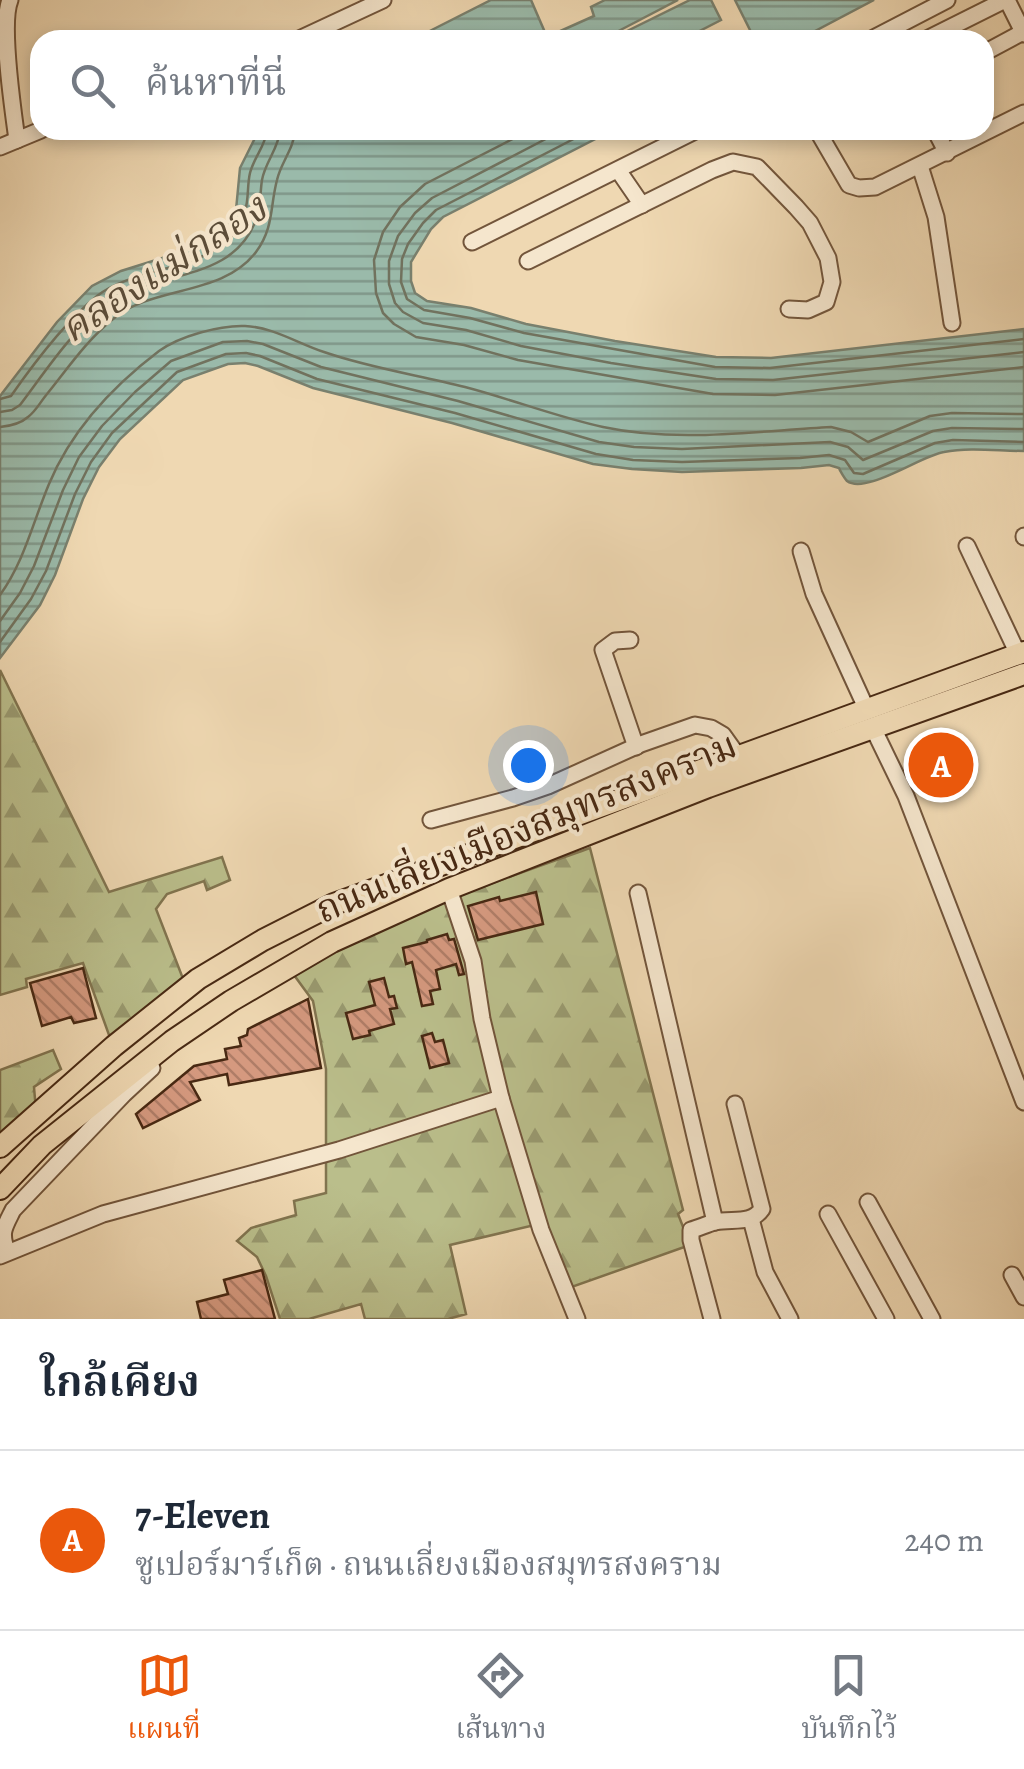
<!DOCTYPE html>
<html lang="th">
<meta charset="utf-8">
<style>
:root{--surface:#fff;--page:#f2f2f3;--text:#1f2937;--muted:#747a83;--line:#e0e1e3;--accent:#ea580c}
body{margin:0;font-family:Alegreya,"Noto Serif Thai",serif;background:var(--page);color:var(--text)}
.you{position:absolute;left:528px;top:765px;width:35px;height:35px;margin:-25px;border:8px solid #fff;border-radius:50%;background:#1a73e8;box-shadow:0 0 0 15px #1a73e833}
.badge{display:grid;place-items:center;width:65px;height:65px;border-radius:50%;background:var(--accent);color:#fff;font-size:32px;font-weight:700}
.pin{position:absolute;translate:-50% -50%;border:5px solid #fff;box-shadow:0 2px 10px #0006}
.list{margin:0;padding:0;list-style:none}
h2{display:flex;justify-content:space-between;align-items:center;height:130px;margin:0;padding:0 40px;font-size:42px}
h2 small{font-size:32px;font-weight:400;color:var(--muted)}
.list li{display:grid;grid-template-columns:65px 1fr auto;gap:30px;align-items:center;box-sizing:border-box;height:180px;padding:0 40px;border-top:2px solid var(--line)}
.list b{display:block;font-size:38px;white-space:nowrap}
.list p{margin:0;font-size:32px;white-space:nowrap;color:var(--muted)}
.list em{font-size:32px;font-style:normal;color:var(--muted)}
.icon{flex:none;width:55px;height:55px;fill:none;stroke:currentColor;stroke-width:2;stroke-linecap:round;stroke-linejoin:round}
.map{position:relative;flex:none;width:1024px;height:1319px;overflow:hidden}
.search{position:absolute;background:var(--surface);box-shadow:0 5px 15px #0003;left:30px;right:30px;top:30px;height:110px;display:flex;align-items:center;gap:25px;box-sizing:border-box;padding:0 35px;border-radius:30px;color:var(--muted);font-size:38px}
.sheet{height:310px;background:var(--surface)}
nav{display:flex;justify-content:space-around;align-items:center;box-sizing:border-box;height:140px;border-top:2px solid var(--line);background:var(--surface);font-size:28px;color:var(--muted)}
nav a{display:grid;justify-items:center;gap:5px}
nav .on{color:var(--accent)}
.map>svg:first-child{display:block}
.forest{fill:url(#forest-firs);stroke:#81744f;stroke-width:2.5}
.water{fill:url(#water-rules);stroke:#79806e;stroke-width:2.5}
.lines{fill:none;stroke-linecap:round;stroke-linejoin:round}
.shore{stroke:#71725e;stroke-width:2.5}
.building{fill:url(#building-back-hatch);stroke:#482913;stroke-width:2.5}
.minor-casing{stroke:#72553b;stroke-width:19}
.major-casing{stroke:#482913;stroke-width:24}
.minor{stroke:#f5e6cd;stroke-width:15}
.major{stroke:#efd8b2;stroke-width:20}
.labels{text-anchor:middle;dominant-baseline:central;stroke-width:8;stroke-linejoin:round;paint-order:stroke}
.street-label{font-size:38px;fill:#482913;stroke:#f5e6cd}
.water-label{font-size:40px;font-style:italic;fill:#5c4d39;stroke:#f5e6cd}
</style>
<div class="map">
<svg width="1024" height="1319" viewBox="0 0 1024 1319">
<defs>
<pattern id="forest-firs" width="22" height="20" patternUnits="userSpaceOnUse" patternTransform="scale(2.5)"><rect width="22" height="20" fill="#babe8b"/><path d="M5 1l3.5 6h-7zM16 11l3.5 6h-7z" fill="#999a70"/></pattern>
<pattern id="water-rules" width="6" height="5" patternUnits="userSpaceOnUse" patternTransform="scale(2.5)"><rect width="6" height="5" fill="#9abaaa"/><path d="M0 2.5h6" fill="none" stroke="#809789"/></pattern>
<pattern id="building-back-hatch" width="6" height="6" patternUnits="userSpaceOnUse" patternTransform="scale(2.5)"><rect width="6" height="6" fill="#d5997f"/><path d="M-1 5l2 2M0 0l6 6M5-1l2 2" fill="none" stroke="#af7d67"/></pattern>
</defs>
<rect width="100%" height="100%" fill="#efd8b2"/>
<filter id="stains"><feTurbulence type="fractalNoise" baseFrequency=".002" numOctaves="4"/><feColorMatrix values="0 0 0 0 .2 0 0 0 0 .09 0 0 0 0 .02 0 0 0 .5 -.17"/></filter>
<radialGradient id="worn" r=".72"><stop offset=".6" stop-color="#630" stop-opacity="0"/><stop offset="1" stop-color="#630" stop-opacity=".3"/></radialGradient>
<g class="forest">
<polygon points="0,670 109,892 222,857 230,880 207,890 204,881 167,894 156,909 187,989 0,1141 0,1070 53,1050 61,1069 34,1087 36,1111 113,1046 83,963 26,979 27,987 0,995"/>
<path d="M 590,848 L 683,1210 L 678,1214 L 690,1245 L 566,1289 L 539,1224 L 450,1245 L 466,1314 L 448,1319 L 365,1319 L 361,1304 L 309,1319 L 280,1319 L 266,1276 L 257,1257 L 237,1241 L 251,1228 L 296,1215 L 294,1201 L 326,1193 L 326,1069 L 313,1001 L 294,975 C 386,919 488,884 590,848 Z"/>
</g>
<g class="water">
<polygon points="491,0 531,0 547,37 594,16 591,7 605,0 678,0 609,36 599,32 584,40 412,40"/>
<polygon points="690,0 711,0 721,20 682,40 609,40"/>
<polygon points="735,0 874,0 798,40 755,40"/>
<path d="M 259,130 L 613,130 L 443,217 L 431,229 L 411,262 L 411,281 L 415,293 L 427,301 L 471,308 L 526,324 L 615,341 L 716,357 L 771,358 L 1024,329 L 1024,451 C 998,451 970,447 944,452 C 922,455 866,495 847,481 C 845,479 840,471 839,468 L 829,465 L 801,468 L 682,472 L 632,469 L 593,464 L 452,423 L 313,388 L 258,366 L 245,363 L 228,364 L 183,380 L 120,439 L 99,467 L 83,499 L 55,575 L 40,605 L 0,658 L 0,396 L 57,322 L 92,286 L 121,271 L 210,243 L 226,229 L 236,210 L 240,168 Z"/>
</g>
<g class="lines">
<g class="shore">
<polyline points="530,130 425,184 400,207 383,232 374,260 376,293 383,313 394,324 416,337 464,345 518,360 713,394 775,395 1024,367"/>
<polyline points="563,130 432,198 415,213 398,236 389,261 389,284 395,303 403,312 423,323 466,330 521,346 611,363 716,379 773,380 1024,352"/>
<polyline points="591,130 436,210 423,223 408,244 402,259 401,282 407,299 424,310 470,318 524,333 715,367 770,368 1024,339"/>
<path d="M 0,399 L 11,396 C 34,363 66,321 97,296 C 140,262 230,273 245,211 C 249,199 247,185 250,173 C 254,157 266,145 267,130"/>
<path d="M 0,412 L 12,410 L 20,405 C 45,372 71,332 104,306 C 152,268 234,286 257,217 C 261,206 260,192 262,180 C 265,162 279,148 280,130"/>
<path d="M 0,427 C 11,426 20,424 28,417 C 36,411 41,401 47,394 C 68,368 87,340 113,319 C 153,285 222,297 256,252 C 274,228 270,206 277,180 C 281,162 294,149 295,130"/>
<path d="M 0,595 C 24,562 33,522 49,484 C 71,431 113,386 159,351 C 180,336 220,325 245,326 C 273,327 299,344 324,352 C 370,368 418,375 465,387 C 511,399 557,417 603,427 C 677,443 756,431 831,427 L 851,432 L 868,442 L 930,416 L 952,413 L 1024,414"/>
<polyline points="0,621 20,593 34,566 63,490 79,457 102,426 135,392 171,361 223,342 247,341 263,344 321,367 458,401 599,442 634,447 682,449 830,442 848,447 863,460 933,431 952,428 1024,429"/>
<polyline points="0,642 31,599 46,571 75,494 91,462 112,433 177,372 226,354 246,353 260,356 317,379 455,413 596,454 633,460 682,462 800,458 829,455 845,460 854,473 863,474 935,443 953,440 1024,442"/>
</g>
</g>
<g class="building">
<polygon points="962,737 975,773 921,792 908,756"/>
<polygon points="536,892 543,924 478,940 468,906 499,897 500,901"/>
<polygon points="447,934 449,940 454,939 464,974 459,975 456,964 436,970 440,989 430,991 433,1004 422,1006 412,962 406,964 403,948 427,942 427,940"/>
<polygon points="83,968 96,1018 74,1023 71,1017 42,1026 30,983"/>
<polygon points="384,978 389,997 394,996 397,1008 390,1009 394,1024 369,1031 370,1035 353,1039 346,1013 375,1005 369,982"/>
<polygon points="308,999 321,1068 229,1085 227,1074 190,1082 200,1100 143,1128 136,1114 194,1066 227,1059 225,1049 241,1046 239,1038 247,1035 248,1029"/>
<polygon points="432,1033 435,1042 443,1040 449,1063 430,1068 422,1036"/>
<polygon points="262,1270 275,1319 201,1319 197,1302 228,1294 224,1280"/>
</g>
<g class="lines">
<g class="minor-casing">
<g id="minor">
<path d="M 10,0 C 0,24 13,110 17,140"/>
<polyline points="1007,0 1024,34"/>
<polyline points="297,40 383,0"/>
<polyline points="870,40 947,0"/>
<polyline points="925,40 1005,0"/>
<polyline points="984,53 1023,32"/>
<polyline points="817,130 849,185 859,188 875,187 1024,113"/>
<polyline points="935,130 947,153"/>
<polyline points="0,147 41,130"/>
<polyline points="920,166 936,217 952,323"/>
<polyline points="618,170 642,205"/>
<polyline points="472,242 697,130"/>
<polyline points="528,261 712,170 733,162 757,167 796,207 810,223 828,258 832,282 826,302 808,310 789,309"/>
<polyline points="1024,536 1024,537"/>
<polyline points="967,546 1018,654"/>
<polyline points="801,551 814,594 867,710"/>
<polyline points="630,640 615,641 603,650 636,747"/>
<polyline points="873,728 906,796 1024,1102"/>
<polyline points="431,820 513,798 548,786 641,744 695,725 711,728 723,735 738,756"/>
<polyline points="449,889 473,961 482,1019 501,1098 541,1230 577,1319"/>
<polyline points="638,893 715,1222"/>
<polyline points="868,1202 932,1319"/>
<polyline points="828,1214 886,1319"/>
<polyline points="751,1219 765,1272 790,1319"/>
<path d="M 7,1251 C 0,1232 4,1228 13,1210 L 124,1094 L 152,1068"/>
<polyline points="0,1256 103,1214 339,1150 501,1098"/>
<polyline points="1012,1275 1024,1297"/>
<path d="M 712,1319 L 691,1240 L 691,1230 C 699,1228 707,1224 715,1222 C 732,1218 751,1225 762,1209 L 735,1104"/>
</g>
</g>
<g class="major-casing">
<g id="major">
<polyline points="0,1147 114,1046 198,979 263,940 334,904 1024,652"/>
<polyline points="0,1189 42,1145 172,1041 231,1001 332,942 449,889 708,787 1024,674"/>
</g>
</g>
<use href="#minor" class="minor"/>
<use href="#major" class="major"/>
</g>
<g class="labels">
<g class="street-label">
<text transform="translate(526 827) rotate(-22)">ถนนเลี่ยงเมืองสมุทรสงคราม</text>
</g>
<g class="water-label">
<text transform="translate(163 268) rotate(-33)">คลองแม่กลอง</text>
</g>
</g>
<rect width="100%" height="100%" filter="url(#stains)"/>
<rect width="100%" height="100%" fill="url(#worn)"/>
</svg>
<div class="you"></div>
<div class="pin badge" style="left:941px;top:765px">A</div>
<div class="search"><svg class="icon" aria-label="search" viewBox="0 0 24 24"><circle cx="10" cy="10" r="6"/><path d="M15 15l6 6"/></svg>ค้นหาที่นี่</div>
</div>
<section class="sheet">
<h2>ใกล้เคียง<small></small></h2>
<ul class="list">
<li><span class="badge">A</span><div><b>7-Eleven</b><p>ซูเปอร์มาร์เก็ต · ถนนเลี่ยงเมืองสมุทรสงคราม</p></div><em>240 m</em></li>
</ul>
</section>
<nav>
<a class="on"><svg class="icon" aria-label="map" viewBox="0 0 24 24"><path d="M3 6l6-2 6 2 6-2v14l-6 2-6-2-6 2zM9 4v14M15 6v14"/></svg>แผนที่</a>
<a><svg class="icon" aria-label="directions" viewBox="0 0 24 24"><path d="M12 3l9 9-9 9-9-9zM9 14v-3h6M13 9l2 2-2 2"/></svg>เส้นทาง</a>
<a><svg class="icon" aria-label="saved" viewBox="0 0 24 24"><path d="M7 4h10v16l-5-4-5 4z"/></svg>บันทึกไว้</a>
</nav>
